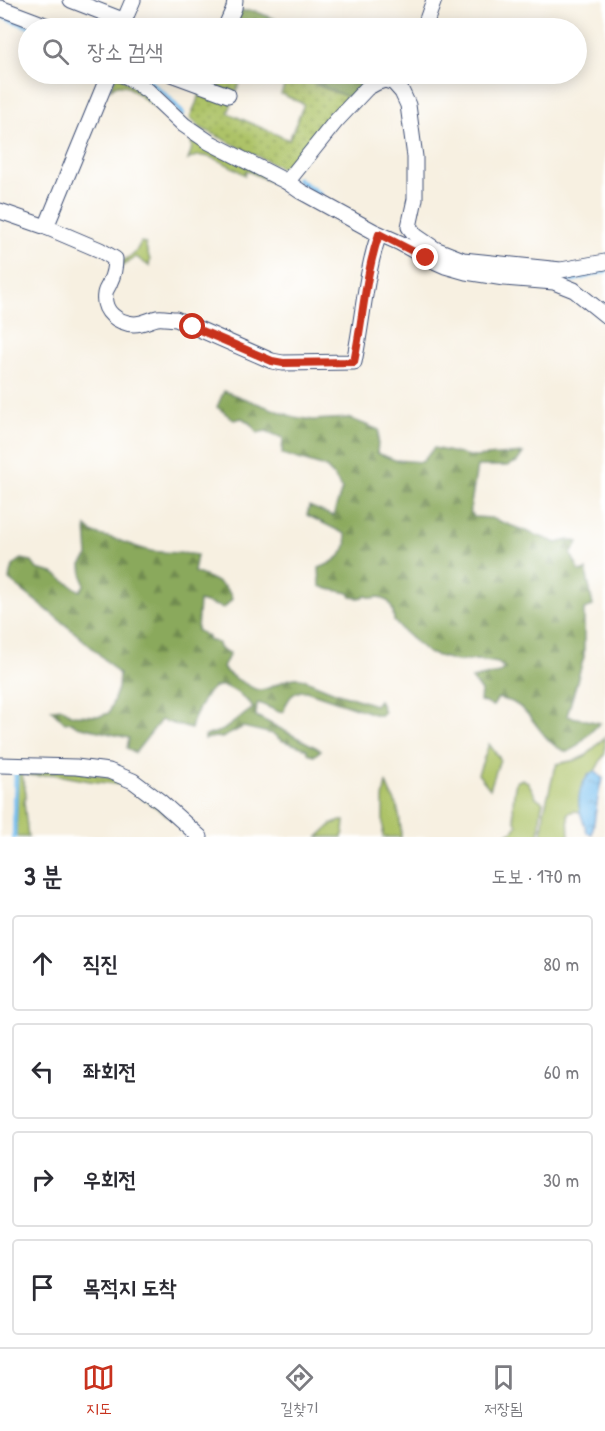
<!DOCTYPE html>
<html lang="ko">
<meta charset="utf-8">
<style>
:root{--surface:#fff;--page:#f7f7f7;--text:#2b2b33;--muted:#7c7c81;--line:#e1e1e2;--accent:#c8321e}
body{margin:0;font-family:"Patrick Hand","Poor Story",sans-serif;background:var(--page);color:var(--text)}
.stop{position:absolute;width:18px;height:18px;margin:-14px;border:4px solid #c8321e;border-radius:50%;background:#fff}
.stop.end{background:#c8321e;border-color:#fff;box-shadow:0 2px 6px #0008}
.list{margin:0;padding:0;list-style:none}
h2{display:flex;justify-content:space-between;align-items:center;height:78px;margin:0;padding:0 24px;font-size:26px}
h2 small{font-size:20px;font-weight:400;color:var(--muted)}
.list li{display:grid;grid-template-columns:39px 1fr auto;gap:18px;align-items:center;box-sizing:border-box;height:96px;margin:0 12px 12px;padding:0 12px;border:2px solid var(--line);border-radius:6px}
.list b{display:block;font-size:22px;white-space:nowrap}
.list em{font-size:20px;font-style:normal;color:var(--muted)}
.icon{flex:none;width:33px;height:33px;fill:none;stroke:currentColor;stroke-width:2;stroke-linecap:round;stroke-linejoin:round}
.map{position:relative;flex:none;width:605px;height:837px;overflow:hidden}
.search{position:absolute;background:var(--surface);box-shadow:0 3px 15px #0003;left:18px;right:18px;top:18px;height:66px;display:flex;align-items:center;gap:15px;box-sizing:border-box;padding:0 21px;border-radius:33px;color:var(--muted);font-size:22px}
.sheet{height:510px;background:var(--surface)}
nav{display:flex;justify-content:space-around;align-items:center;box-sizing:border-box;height:84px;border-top:2px solid var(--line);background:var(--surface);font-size:16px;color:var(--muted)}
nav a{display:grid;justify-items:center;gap:3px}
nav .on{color:var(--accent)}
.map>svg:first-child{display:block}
.grass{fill:#adc367;stroke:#647962;stroke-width:1.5}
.forest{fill:url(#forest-firs);stroke:#526c5d;stroke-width:1.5}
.park{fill:url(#park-dots);stroke:#647962;stroke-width:1.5}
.water{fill:url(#water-ripples);stroke:#4978a7;stroke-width:1.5}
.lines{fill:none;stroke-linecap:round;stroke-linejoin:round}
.stream{stroke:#77c0f0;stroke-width:4.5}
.minor-casing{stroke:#3c4c72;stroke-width:17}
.minor{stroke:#fff;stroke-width:15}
.route{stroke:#c8321e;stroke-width:8}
</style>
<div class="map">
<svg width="605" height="837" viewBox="0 0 605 837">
<defs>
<pattern id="forest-firs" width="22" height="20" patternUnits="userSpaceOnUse" patternTransform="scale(1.5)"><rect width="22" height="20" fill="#8aa95c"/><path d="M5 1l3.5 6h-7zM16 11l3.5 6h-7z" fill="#708a4f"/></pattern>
<pattern id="park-dots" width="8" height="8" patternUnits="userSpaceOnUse" patternTransform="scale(1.5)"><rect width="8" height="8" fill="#adc367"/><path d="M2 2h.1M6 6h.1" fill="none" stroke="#8c9f58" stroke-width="1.8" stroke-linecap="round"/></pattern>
<pattern id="water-ripples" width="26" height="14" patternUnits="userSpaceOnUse" patternTransform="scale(1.5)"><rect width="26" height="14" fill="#77c0f0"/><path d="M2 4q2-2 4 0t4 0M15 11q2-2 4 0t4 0" fill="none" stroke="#619cc6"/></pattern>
</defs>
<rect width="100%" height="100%" fill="#fff"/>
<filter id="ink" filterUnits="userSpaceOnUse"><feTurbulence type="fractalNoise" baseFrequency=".0167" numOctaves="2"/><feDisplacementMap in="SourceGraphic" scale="12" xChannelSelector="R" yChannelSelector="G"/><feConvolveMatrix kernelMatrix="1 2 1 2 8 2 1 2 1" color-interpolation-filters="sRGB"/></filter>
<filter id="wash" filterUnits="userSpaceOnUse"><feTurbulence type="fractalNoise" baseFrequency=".008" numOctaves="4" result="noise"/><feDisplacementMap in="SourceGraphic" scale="24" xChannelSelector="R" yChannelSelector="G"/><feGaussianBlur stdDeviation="1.35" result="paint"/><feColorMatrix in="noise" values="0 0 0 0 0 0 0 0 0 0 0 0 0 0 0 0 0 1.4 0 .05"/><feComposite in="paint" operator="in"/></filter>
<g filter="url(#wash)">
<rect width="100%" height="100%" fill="#f7f0e1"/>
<g class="grass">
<path d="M 117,75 L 286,189 L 246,170 L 245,175 C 235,168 210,154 198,156 C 194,156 191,158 188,160 C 191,152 194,144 189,137 L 165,115 L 127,86 C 119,84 116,84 110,90 Z"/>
<polygon points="141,242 145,243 150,260 149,266 136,257 123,266 123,261 135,253"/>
<polygon points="605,737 605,753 595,771 588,775 579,805 581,812 574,811 568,813 569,837 542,837 544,811 554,772 557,764 576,760 587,755"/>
<polygon points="489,744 500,759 490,789 478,774"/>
<polygon points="21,768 26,794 24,802 28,837 16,837 18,771"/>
<polygon points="26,769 75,770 132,783 174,820 124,785 90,781 52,774 39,776 27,775"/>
<path d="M 522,779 L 528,782 L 536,797 L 543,802 L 541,810 L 539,837 L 501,837 L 513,831 L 517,826 C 511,813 513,796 516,782 Z"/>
<path d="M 386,782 C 388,790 391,795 395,801 C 400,813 401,825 401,837 L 383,837 L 383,798 Z"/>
<polygon points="341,821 345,821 344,832 342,837 318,837 332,824"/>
</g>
<g class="forest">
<polygon points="236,11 255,11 296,28 228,28"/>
<polygon points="290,74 376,74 348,97"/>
<path d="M 224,391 L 294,417 L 313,420 L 349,418 L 379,430 L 377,453 L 395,460 L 422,462 L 434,448 L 474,457 L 523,453 L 517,462 L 507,466 L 477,466 L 470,511 L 474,517 L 491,518 L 557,543 L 569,540 L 578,542 L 571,554 L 580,572 L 586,570 L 593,606 L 584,609 L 584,657 L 567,716 L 600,723 L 575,748 L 568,752 C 542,745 535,713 512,702 C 508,700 502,700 498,698 L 493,706 L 480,701 L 481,691 L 472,679 L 499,673 L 504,668 L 498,663 L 479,660 L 456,661 L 428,653 L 401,629 L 394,621 L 393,611 L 389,602 L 379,597 L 372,598 L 366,596 L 359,598 L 351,597 L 349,593 L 328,589 L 320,586 L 319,568 C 333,563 352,552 345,534 L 307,515 L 309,506 L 333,516 L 342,489 L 333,475 L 325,467 L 282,454 L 283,438 L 266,431 L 257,433 C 254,426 249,422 242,418 L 234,420 L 217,407 Z"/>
<path d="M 86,527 C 96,537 103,535 115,539 C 127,543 138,548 151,551 C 166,553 182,552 197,555 L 194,572 C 207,577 229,584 232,599 L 224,608 L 199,601 L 197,630 L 208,637 L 209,640 L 218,643 L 219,648 L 230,653 L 223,668 C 228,675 235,678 242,682 C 247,684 254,690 260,690 C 272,690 285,676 301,678 L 335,692 L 375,705 L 379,700 L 384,712 L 381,715 L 377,715 L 306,691 C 293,690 287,699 284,711 L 279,712 L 259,703 L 257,704 L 256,716 L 321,750 L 314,756 L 308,753 L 307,749 L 281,740 L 273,734 L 243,727 L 222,738 L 215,737 L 205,739 L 205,736 L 223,730 L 253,708 C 246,698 226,680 213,688 C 207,692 205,697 202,703 C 196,712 193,719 191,729 L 161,720 L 135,753 L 127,748 L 129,738 L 77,726 L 71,722 L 65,723 L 51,709 L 62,708 L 72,715 L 100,716 L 109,713 L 118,688 L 119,674 C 86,639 47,610 9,580 C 10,569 12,565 22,559 L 31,561 L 37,569 L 53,573 L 80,591 L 84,585 L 81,565 L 88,556 Z"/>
</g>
<g class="park">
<polygon points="209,74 253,74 251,78 243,75 235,94 205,81"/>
<polygon points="289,74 348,97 289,172 199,127 190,117 202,90 232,103 228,113 289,140 304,104 281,94"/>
</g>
<path class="water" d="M 595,771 L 603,779 L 600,786 L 592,834 L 587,833 C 585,824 579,813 579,805 C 578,792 583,777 595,771 Z"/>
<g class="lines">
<g class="stream">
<polyline points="4,17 32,28"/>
<polyline points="140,74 167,96 183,114"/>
<polyline points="297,179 320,194"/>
<polyline points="570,281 605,271"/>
<polyline points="12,772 16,772 14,837"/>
</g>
</g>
</g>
<g filter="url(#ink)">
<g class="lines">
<g class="minor-casing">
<g id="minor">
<polyline points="71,0 125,21"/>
<polyline points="0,8 53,28"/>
<polyline points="121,28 133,0"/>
<polyline points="225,28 234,8 235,0"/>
<polyline points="424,28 434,0"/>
<polyline points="119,74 128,77 148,91 184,125 209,142 287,182 300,191 373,231 400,243 427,258 445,266 466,272 504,278 554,282 574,290 605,315"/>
<polyline points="171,74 228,95"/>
<polyline points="287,182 336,121 367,88 376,83 385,80 394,83 402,92 408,105 415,157 415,199 409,227 416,236 435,249 463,260 561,270 605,262"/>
<path d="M 0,211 L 46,227 L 100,250 L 115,259 C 115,267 114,274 110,282 C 109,286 105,290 105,294 C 102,312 118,323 134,324 C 143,324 149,320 157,318 C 163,317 170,319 176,319 L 272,361 L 283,363 L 354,362 C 363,319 365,275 379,234"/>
<polyline points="46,227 109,74"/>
<polyline points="0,765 76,767 109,771 133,781 161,802 200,837"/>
</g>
</g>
<use href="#minor" class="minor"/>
</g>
</g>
<g class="lines" filter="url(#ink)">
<path class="route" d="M 193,327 L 272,361 L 283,363 L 354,362 C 363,319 365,275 379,234 L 426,258"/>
</g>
</svg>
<div class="stop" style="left:193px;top:327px"></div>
<div class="stop end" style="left:426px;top:258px"></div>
<div class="search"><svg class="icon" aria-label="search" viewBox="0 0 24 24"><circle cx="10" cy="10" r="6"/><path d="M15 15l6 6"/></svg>장소 검색</div>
</div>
<section class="sheet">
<h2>3 분<small>도보 · 170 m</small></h2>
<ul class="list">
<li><svg class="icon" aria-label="ahead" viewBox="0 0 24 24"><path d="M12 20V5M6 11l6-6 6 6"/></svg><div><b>직진</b></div><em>80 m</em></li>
<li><svg class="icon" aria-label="left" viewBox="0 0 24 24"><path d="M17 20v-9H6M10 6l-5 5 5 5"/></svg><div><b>좌회전</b></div><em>60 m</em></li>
<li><svg class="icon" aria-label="right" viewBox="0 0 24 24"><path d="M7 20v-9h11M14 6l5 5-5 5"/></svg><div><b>우회전</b></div><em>30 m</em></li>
<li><svg class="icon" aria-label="arrive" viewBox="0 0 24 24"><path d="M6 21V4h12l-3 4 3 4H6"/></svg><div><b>목적지 도착</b></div></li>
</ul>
</section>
<nav>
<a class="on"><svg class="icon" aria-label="map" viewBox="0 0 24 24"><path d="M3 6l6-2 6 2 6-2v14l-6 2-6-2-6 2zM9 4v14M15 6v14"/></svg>지도</a>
<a><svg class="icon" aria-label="directions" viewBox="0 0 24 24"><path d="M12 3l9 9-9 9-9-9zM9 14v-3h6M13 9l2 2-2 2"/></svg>길찾기</a>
<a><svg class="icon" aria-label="saved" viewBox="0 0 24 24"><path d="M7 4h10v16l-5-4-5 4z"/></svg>저장됨</a>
</nav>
